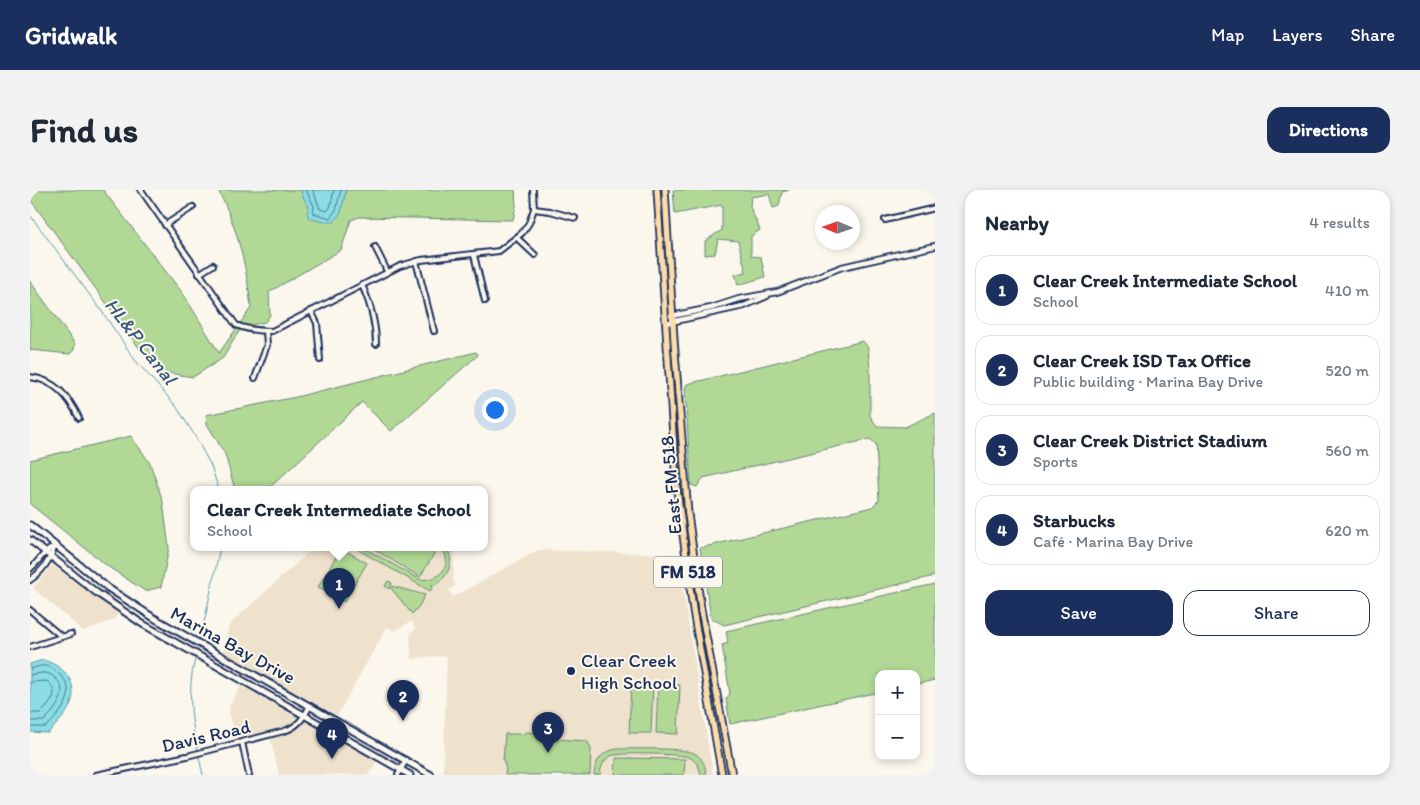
<!DOCTYPE html>
<meta charset="utf-8">
<style>
:root{--surface:#fff;--page:#f2f2f3;--text:#1f2937;--muted:#747a83;--line:#e0e1e3;--accent:#1b2f5e}
body{margin:0;font-family:Itim,sans-serif;background:var(--page);color:var(--text)}
.controls{position:absolute;right:15px;bottom:15px;display:grid;overflow:hidden;border-radius:10px;box-shadow:0 2px 8px #0003}
.controls button{width:45px;height:45px;display:grid;place-items:center;padding:0;border:0;border-bottom:1px solid var(--line);background:var(--surface);color:var(--text);font:25px sans-serif}
.compass{position:absolute;left:785px;top:15px;width:45px;height:45px;border-radius:50%;background:var(--surface);box-shadow:0 2px 8px #0003;rotate:272deg}
.you{position:absolute;left:464px;top:219px;width:18px;height:18px;margin:-12px;border:4px solid #fff;border-radius:50%;background:#1a73e8;box-shadow:0 0 0 8px #1a73e833}
.badge{display:grid;place-items:center;width:32px;height:32px;border-radius:50%;background:var(--accent);color:#fff;font-size:16px;font-weight:700}
.pin{position:absolute;translate:-50% -41px;filter:drop-shadow(0 1px 2px #0008)}
.pin::after{content:'';position:absolute;top:26px;width:18px;height:15px;background:inherit;clip-path:polygon(0 0,100% 0,50% 100%)}
.popup{position:absolute;left:160px;top:296px;width:298px;height:65px;box-sizing:border-box;display:grid;place-content:center;border-radius:10px;background:var(--surface);filter:drop-shadow(0 1px 4px #0005);font-size:16px;white-space:nowrap;color:var(--muted)}
.popup b{font-size:19px;color:var(--text)}
.popup::after{content:'';position:absolute;left:50%;top:100%;margin-left:-10px;border:10px solid transparent;border-top-color:var(--surface)}
.list{margin:0;padding:0;list-style:none}
h2{display:flex;justify-content:space-between;align-items:center;height:65px;margin:0;padding:0 20px;font-size:21px}
h2 small{font-size:16px;font-weight:400;color:var(--muted)}
.list li{display:grid;grid-template-columns:32px 1fr auto;gap:15px;align-items:center;box-sizing:border-box;height:70px;margin:0 10px 10px;padding:0 10px;border:1px solid var(--line);border-radius:15px}
.list b{display:block;font-size:19px;white-space:nowrap}
.list p{margin:0;font-size:16px;white-space:nowrap;color:var(--muted)}
.list em{font-size:16px;font-style:normal;color:var(--muted)}
.actions{display:flex;gap:10px;padding:15px 20px}
.actions a{flex:1;padding:11px 0;border:1px solid var(--accent);border-radius:15px;text-align:center;font-size:18px;color:var(--accent)}
.actions .main{background:var(--accent);color:#fff}
.map{position:relative;flex:none;width:905px;height:585px;overflow:hidden;border-radius:15px}
header{display:flex;align-items:center;gap:30px;box-sizing:border-box;height:70px;padding:0 25px;background:var(--accent);color:#fff}
header strong{font-size:24px}
nav{display:flex;gap:28px;margin-inline-start:auto;font-size:18px}
.intro{display:flex;align-items:center;justify-content:space-between;box-sizing:border-box;height:120px;padding:0 30px}
h1{margin:0;font-size:35px}
.button{padding:12px 22px;border-radius:15px;background:var(--accent);color:#fff;font-size:18px;font-weight:700}
main{display:flex;gap:30px;padding:0 30px}
aside{flex:1;background:var(--surface);border-radius:15px;box-shadow:0 2px 8px #0003}
.map>svg:first-child{display:block}
.built{fill:#efe2cd}
.green{fill:#b1d995;stroke:#66847a}
.water{fill:#8bdde3;stroke:#5e97ae}
.lines{fill:none;stroke-linecap:round;stroke-linejoin:round}
.shore{stroke:#487593;stroke-width:1}
.stream{stroke:#5e97ae;stroke-width:1}
.minor-casing{stroke:#1b2f5e;stroke-width:8}
.tertiary-casing{stroke:#1b2f5e;stroke-width:8}
.secondary-casing{stroke:#1b2f5e;stroke-width:9}
.primary-casing{stroke:#1b2f5e;stroke-width:9}
.minor{stroke:#fbf7ec;stroke-width:4}
.tertiary{stroke:#fbf7ec;stroke-width:4.5}
.secondary{stroke:#fbf7ec;stroke-width:5}
.primary{stroke:#fbdcab;stroke-width:5.5}
.poi-dot{fill:#1b2f5e;stroke:#fbf7ec;stroke-width:2}
.labels{text-anchor:middle;dominant-baseline:central;stroke-width:4;stroke-linejoin:round;paint-order:stroke}
.shield{fill:#fbf7ec;stroke:#5e6b89;stroke-width:1}
.shield-label{font-size:18px;font-weight:bold;fill:#1b2f5e}
.street-label{font-size:19px;fill:#1b2f5e;stroke:#fbf7ec}
.poi-label{font-size:19px;fill:#1b2f5e;stroke:#fbf7ec;text-anchor:start}
.water-label{font-size:20px;font-style:italic;fill:#375a7f;stroke:#fbf7ec}
</style>
<header>
<strong>Gridwalk</strong>
<nav><a>Map</a><a>Layers</a><a>Share</a></nav>
</header>
<div class="intro"><h1>Find us</h1><a class="button">Directions</a></div>
<main>
<div class="map">
<svg width="905" height="585" viewBox="0 0 905 585">
<rect width="100%" height="100%" fill="#fbf7ec"/>
<filter id="ink" filterUnits="userSpaceOnUse"><feTurbulence type="fractalNoise" baseFrequency=".02" numOctaves="2"/><feDisplacementMap in="SourceGraphic" scale="10" xChannelSelector="R" yChannelSelector="G"/><feConvolveMatrix kernelMatrix="1 2 1 2 8 2 1 2 1" color-interpolation-filters="sRGB"/></filter>
<g filter="url(#ink)">
<g class="built">
<polygon points="283,358 425,358 423,391 426,396 419,400 423,407 508,360 647,364 683,585 413,585 417,466 394,467 382,469 380,450 381,444 385,439 382,431 365,441 357,437 307,526 193,462 199,435"/>
<polygon points="22,375 88,423 84,430 53,441 3,398"/>
<polygon points="212,493 348,569 339,585 249,585 239,543 206,551 199,522 200,515"/>
</g>
<g class="green">
<path d="M 0,0 L 73,0 L 154,105 L 189,163 L 221,118 C 217,78 207,36 188,0 L 485,0 L 486,16 L 483,30 L 329,27 L 321,30 L 311,60 L 239,102 L 240,125 L 235,132 L 216,136 L 209,141 L 193,168 L 163,187 L 132,182 L 115,166 L 0,9 Z"/>
<polygon points="643,0 759,0 752,2 749,16 743,18 739,4 721,7 720,17 730,40 721,46 721,66 731,67 735,87 708,95 705,84 716,82 708,51 688,49 685,64 675,65 675,51 692,40 692,15 645,24"/>
<polygon points="0,91 45,154 44,160 40,164 0,160"/>
<polygon points="833,151 838,158 840,179 840,226 847,236 875,237 905,223 905,386 694,435 681,428 670,358 842,317 849,310 846,254 840,249 673,288 667,297 661,295 655,199 657,194"/>
<polygon points="446,162 448,165 361,241 332,212 237,300 205,300 195,264 177,234 176,225 266,207"/>
<polygon points="101,246 120,273 133,312 139,358 131,397 115,401 80,378 0,314 0,270"/>
<polygon points="311,358 337,373 314,412 288,397"/>
<path d="M 325,358 L 334,358 L 389,389 C 409,393 425,374 411,358 L 417,358 C 425,372 418,387 405,395 L 401,395 L 403,397 L 400,401 Z"/>
<polygon points="342,358 405,358 407,359 390,387"/>
<polygon points="358,391 362,393 361,396 395,405 389,416 382,424 360,397 359,399 355,396"/>
<polygon points="905,394 905,490 886,494 886,484 849,484 849,502 700,534 696,509 700,504 692,455 698,453 696,441"/>
<polygon points="601,493 623,494 621,543 599,543"/>
<polygon points="628,494 650,495 648,544 626,543"/>
<polygon points="495,542 510,543 509,548 557,551 561,558 560,585 475,585 476,579 473,570 475,544 495,544"/>
<path d="M 586,559 C 603,559 654,557 666,564 C 673,569 676,577 676,585 L 671,585 C 670,577 666,570 658,567 C 650,564 588,562 581,566 C 573,570 571,577 570,585 L 564,585 C 565,570 572,562 586,559 Z"/>
<polygon points="586,568 655,569 654,585 585,585"/>
</g>
<g class="water">
<polygon points="271,0 316,0 311,22 304,32 294,32 279,28 277,23 279,17 272,5"/>
<path d="M 13,470 C 39,477 52,499 36,523 C 31,530 24,537 18,543 L 0,542 L 0,474 Z"/>
</g>
<g class="lines">
<g class="shore">
<polyline points="276,0 284,16 283,23 300,28 306,20 311,0"/>
<polyline points="283,0 290,19 297,21 300,18 304,0"/>
<path d="M 0,479 C 5,478 10,475 16,476 C 22,477 25,480 29,484 C 50,502 31,523 16,537 L 0,537"/>
<path d="M 0,485 C 5,485 11,482 16,483 C 21,484 23,486 26,489 C 41,502 24,521 14,531 L 0,531"/>
<path d="M 0,492 L 17,491 C 31,503 21,512 11,523 L 0,523"/>
</g>
<g class="stream">
<polyline points="0,25 71,120 105,170 146,216 165,246 181,276 189,300"/>
<polyline points="170,452 190,358"/>
<path d="M 166,466 C 154,506 164,545 173,585"/>
</g>
<g class="minor-casing">
<g id="minor">
<path d="M 111,0 L 206,135 C 218,140 229,141 242,141 L 370,76 L 391,70 L 469,61 L 492,43 L 499,33 L 504,19 L 503,0"/>
<polyline points="504,19 520,21 545,28"/>
<polyline points="855,30 905,18"/>
<polyline points="135,35 163,17"/>
<polyline points="487,48 505,65"/>
<polyline points="345,57 357,81"/>
<polyline points="444,65 455,111"/>
<polyline points="386,71 404,141"/>
<polyline points="169,84 183,75"/>
<path d="M 332,95 C 340,113 346,134 346,154"/>
<polyline points="281,121 287,133 290,170"/>
<path d="M 0,187 C 25,190 39,207 49,228"/>
<polyline points="225,188 237,155 236,141"/>
<path d="M 0,379 C 11,370 11,363 25,356"/>
<path d="M 0,390 C 12,382 20,370 25,356"/>
<polyline points="0,420 32,447"/>
<polyline points="0,457 41,444"/>
<polyline points="212,552 219,585"/>
<path d="M 66,585 L 157,566 L 254,541 C 268,537 273,528 280,516"/>
<polyline points="368,585 376,570"/>
</g>
</g>
<g class="tertiary-casing">
<g id="tertiary">
<polyline points="641,126 681,118 709,109 747,102 812,77 905,56"/>
<polyline points="636,133 714,116 737,106"/>
</g>
</g>
<g class="secondary-casing">
<g id="secondary">
<polyline points="0,335 78,398 124,428 401,585"/>
<polyline points="0,350 67,403 111,433 380,585"/>
</g>
</g>
<g class="primary-casing">
<g id="primary">
<polyline points="627,0 646,292 663,420 692,585"/>
<polyline points="635,0 644,150 658,324 671,419 702,585"/>
</g>
</g>
<use href="#minor" class="minor"/>
<use href="#tertiary" class="tertiary"/>
<use href="#secondary" class="secondary"/>
<use href="#primary" class="primary"/>
</g>
</g>
<circle class="poi-dot" cx="541" cy="481" r="5"/>
<g class="labels">
<rect class="shield" x="624" y="366.5" width="68" height="31" rx="4"/>
<g class="shield-label">
<text x="658" y="382">FM 518</text>
</g>
<g class="street-label">
<text transform="translate(641 295) rotate(-95)">East FM 518</text>
<text transform="translate(203 455) rotate(29)">Marina Bay Drive</text>
<text transform="translate(176 546) rotate(-13)">Davis Road</text>
</g>
<g class="poi-label">
<text x="551" y="470">Clear Creek<tspan x="551" dy="22">High School</tspan></text>
</g>
<g class="water-label">
<text transform="translate(111 151) rotate(52)">HL&amp;P Canal</text>
</g>
</g>
</svg>
<div class="controls">
<button>+</button>
<button>−</button>
</div>
<svg class="compass" viewBox="-18 -18 36 36"><path d="M0-13l5 13h-10z" fill="#e53935"/><path d="M0 13l5-13h-10z" fill="#747a83"/></svg>
<div class="you"></div>
<div class="pin badge" style="left:309px;top:419px">1</div>
<div class="popup"><b>Clear Creek Intermediate School</b>School</div>
<div class="pin badge" style="left:373px;top:531px">2</div>
<div class="pin badge" style="left:518px;top:563px">3</div>
<div class="pin badge" style="left:302px;top:569px">4</div>
</div>
<aside>
<h2>Nearby<small>4 results</small></h2>
<ul class="list">
<li><span class="badge">1</span><div><b>Clear Creek Intermediate School</b><p>School</p></div><em>410 m</em></li>
<li><span class="badge">2</span><div><b>Clear Creek ISD Tax Office</b><p>Public building · Marina Bay Drive</p></div><em>520 m</em></li>
<li><span class="badge">3</span><div><b>Clear Creek District Stadium</b><p>Sports</p></div><em>560 m</em></li>
<li><span class="badge">4</span><div><b>Starbucks</b><p>Café · Marina Bay Drive</p></div><em>620 m</em></li>
</ul>
<div class="actions"><a class="main">Save</a><a>Share</a></div>
</aside>
</main>
